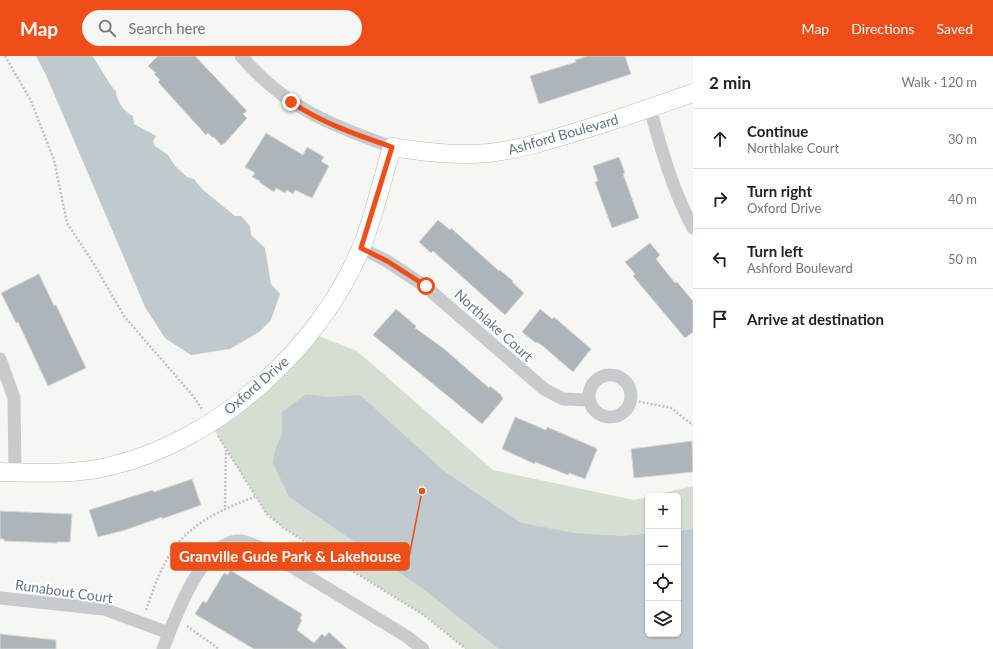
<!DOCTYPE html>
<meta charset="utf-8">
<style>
:root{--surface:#fff;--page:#f6f6f6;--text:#222;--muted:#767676;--line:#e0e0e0;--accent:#ef4e19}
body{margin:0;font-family:Lato,sans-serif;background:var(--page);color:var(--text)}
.controls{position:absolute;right:12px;bottom:12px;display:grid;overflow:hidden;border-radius:6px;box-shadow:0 1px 3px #0004}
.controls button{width:36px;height:36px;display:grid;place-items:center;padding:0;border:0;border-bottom:1px solid var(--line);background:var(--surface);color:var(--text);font:20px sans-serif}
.stop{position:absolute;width:12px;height:12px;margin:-9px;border:3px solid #ef4e19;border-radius:50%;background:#fff}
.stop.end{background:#ef4e19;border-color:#fff;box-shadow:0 1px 4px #0008}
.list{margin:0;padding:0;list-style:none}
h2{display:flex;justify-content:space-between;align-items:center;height:52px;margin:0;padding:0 16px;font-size:17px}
h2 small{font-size:13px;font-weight:400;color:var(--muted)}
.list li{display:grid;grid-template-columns:26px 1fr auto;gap:12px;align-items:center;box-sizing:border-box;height:60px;padding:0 16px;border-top:1px solid var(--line)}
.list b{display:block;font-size:15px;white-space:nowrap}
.list p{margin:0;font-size:13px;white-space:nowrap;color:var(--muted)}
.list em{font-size:13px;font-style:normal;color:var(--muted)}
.icon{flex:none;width:22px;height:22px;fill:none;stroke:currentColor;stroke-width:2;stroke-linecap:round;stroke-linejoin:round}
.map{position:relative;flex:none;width:693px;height:593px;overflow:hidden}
header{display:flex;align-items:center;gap:24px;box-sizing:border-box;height:56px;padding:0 20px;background:var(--accent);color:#fff}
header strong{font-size:19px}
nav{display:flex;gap:22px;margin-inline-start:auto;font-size:14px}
.search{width:280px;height:36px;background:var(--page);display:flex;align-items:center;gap:10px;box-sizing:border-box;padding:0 14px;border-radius:22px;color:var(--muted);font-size:15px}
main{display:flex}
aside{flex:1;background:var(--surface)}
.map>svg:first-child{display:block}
.green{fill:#d6ded2}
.water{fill:#bfcacf}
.building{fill:#adb5ba;stroke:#d7d7d4}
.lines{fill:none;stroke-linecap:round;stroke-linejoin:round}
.secondary-casing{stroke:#b7bcc1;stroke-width:19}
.path{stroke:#c1c2c4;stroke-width:2.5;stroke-dasharray:2 2;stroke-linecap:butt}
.street{stroke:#c8cbce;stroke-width:13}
.secondary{stroke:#fff;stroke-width:18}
.route{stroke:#ef4e19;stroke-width:5}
.labels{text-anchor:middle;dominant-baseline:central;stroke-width:4;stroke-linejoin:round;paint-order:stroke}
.street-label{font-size:14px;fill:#637585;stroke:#fff}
.leader{fill:none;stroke:#ef4e19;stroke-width:1.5}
.callout-dot{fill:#ef4e19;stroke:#fff;stroke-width:1.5}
.callout{fill:#ef4e19;stroke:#ef4e19;stroke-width:1.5}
.callout-label{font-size:15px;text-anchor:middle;font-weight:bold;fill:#fff}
</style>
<header>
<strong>Map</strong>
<div class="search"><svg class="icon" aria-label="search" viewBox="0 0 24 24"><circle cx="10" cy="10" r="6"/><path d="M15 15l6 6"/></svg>Search here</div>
<nav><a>Map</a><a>Directions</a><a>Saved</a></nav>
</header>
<main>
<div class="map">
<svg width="693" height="593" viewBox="0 0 693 593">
<rect width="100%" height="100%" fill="#f6f6f2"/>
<polygon class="green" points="311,277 357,295 493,414 634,444 648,441 648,578 678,578 678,440 651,440 693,430 693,593 466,593 424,559 284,472 267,458 210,367"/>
<g class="water">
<path d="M 36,0 L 92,0 C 98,7 111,32 116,35 C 116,44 125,57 133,60 L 134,68 L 156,80 L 153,85 L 155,90 L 168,99 L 175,110 L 187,121 L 194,123 L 202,133 L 235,160 L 241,160 L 250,170 L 251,179 L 265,192 L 271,228 L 280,238 L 271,264 L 259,276 L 230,293 L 191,299 L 165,282 L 145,251 L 46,19 Z"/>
<polygon points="306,338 328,341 360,339 444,415 521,467 575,477 622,480 648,478 648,578 678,578 678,475 693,473 693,593 499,593 422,532 289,441 273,407 275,394 282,378 282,356"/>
</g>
<g class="building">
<polygon points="158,0 195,0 247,55 243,58 247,62 225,87 221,89 214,81 213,82 208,77 206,79 158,26 160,24 154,18 156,17 148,10"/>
<polygon points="588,0 625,0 631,18 539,48 530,20 576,6 575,4"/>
<polygon points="266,77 303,99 307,91 324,101 321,105 329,110 312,142 295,134 293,138 287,134 285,137 276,132 274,136 259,126 260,125 252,121 255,117 245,111"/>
<polygon points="619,101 625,117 623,118 639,162 612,172 595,126 598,125 593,110"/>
<polygon points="438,164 450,174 451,172 499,215 500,214 513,225 512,226 524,237 505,259 433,195 431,197 419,186"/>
<polygon points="650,187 660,199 656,203 675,227 677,226 693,245 693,276 685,282 633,220 635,218 625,206"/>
<polygon points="39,218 54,250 56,249 86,312 48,330 18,266 16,267 1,237"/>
<polygon points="396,253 416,270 415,272 443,292 489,332 490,330 501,339 503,343 482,368 373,279"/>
<polygon points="540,253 552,263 554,261 591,293 573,316 544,291 537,286 536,287 522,276"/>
<polygon points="515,361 546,374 547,371 596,392 597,394 585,423 569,417 568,419 535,406 535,408 502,393"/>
<polygon points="692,385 693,416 634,422 631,393"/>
<polygon points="192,423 201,449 162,463 162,461 125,474 98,481 89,454 153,434 154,436"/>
<polygon points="0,455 72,458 70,486 57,486 57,487 4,485 4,483 0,483"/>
<polygon points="230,514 302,558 300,563 302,564 297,574 314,587 322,578 325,581 329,576 347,593 254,593 195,558 203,545 206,547 224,517 228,519"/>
<polygon points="0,578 56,584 56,593 0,593"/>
</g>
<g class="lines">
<g class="secondary-casing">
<path id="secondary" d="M 0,416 C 37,417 75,419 111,410 C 217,385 320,292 361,192 C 374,161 382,124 392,91 C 424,96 456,100 489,97 C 523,93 557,82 589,72 C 624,61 659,49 693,37"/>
</g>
<g class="path">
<polyline points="5,0 31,45 54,104 67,167 94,208 124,260 194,341 202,353"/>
<polyline points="631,344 671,352 693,369"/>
<polyline points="218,380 267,458 284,472 318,494 424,559 466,593"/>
<polyline points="225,451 226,394"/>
<path d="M 146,554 C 153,534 160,513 172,495 C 191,467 224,452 255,441"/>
<polyline points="187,570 219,593"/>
</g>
<g class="street">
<path d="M 241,0 C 285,51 330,69 392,91"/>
<path d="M 650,52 C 661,93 673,135 693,172"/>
<polyline points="361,192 387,205 426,231 544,333 563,343 589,344"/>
<polyline points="0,303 14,342 15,416"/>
<circle cx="610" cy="340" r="21"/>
<polyline points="0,542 104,553 169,577"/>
<path d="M 163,593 C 174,564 201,488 237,485 C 245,484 254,489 261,492 L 406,580 L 423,593"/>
</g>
<use href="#secondary" class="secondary"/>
</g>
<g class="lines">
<path class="route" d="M 291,46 C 322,67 357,79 392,91 L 361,192 L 387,205 L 426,230"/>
</g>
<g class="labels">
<g class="street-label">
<text transform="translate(563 78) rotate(-16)">Ashford Boulevard</text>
<text transform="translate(494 269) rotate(42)">Northlake Court</text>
<text transform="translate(256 329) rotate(-41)">Oxford Drive</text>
<text transform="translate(64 535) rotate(8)">Runabout Court</text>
</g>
</g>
<path class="leader" d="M422 435L409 501"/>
<circle class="callout-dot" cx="422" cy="435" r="4"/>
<rect class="callout" x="171" y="487" width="238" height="27" rx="4"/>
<g class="callout-label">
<text x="290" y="506">Granville Gude Park &amp; Lakehouse</text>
</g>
</svg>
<div class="controls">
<button>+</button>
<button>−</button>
<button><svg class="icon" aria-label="locate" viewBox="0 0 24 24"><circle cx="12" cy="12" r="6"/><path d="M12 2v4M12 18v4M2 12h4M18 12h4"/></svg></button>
<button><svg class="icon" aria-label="layers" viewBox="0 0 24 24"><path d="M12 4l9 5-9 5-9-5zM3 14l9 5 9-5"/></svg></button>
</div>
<div class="stop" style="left:426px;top:230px"></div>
<div class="stop end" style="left:291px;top:46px"></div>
</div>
<aside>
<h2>2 min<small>Walk · 120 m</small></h2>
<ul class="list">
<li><svg class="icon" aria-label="ahead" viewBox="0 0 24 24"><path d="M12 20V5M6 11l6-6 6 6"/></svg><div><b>Continue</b><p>Northlake Court</p></div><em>30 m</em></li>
<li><svg class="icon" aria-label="right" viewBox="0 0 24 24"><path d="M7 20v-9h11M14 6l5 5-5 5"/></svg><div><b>Turn right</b><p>Oxford Drive</p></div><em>40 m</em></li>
<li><svg class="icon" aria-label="left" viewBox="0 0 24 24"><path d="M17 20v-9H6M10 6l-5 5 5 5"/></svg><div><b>Turn left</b><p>Ashford Boulevard</p></div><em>50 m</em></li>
<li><svg class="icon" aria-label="arrive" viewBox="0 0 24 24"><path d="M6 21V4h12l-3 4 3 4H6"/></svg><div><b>Arrive at destination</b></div></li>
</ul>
</aside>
</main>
